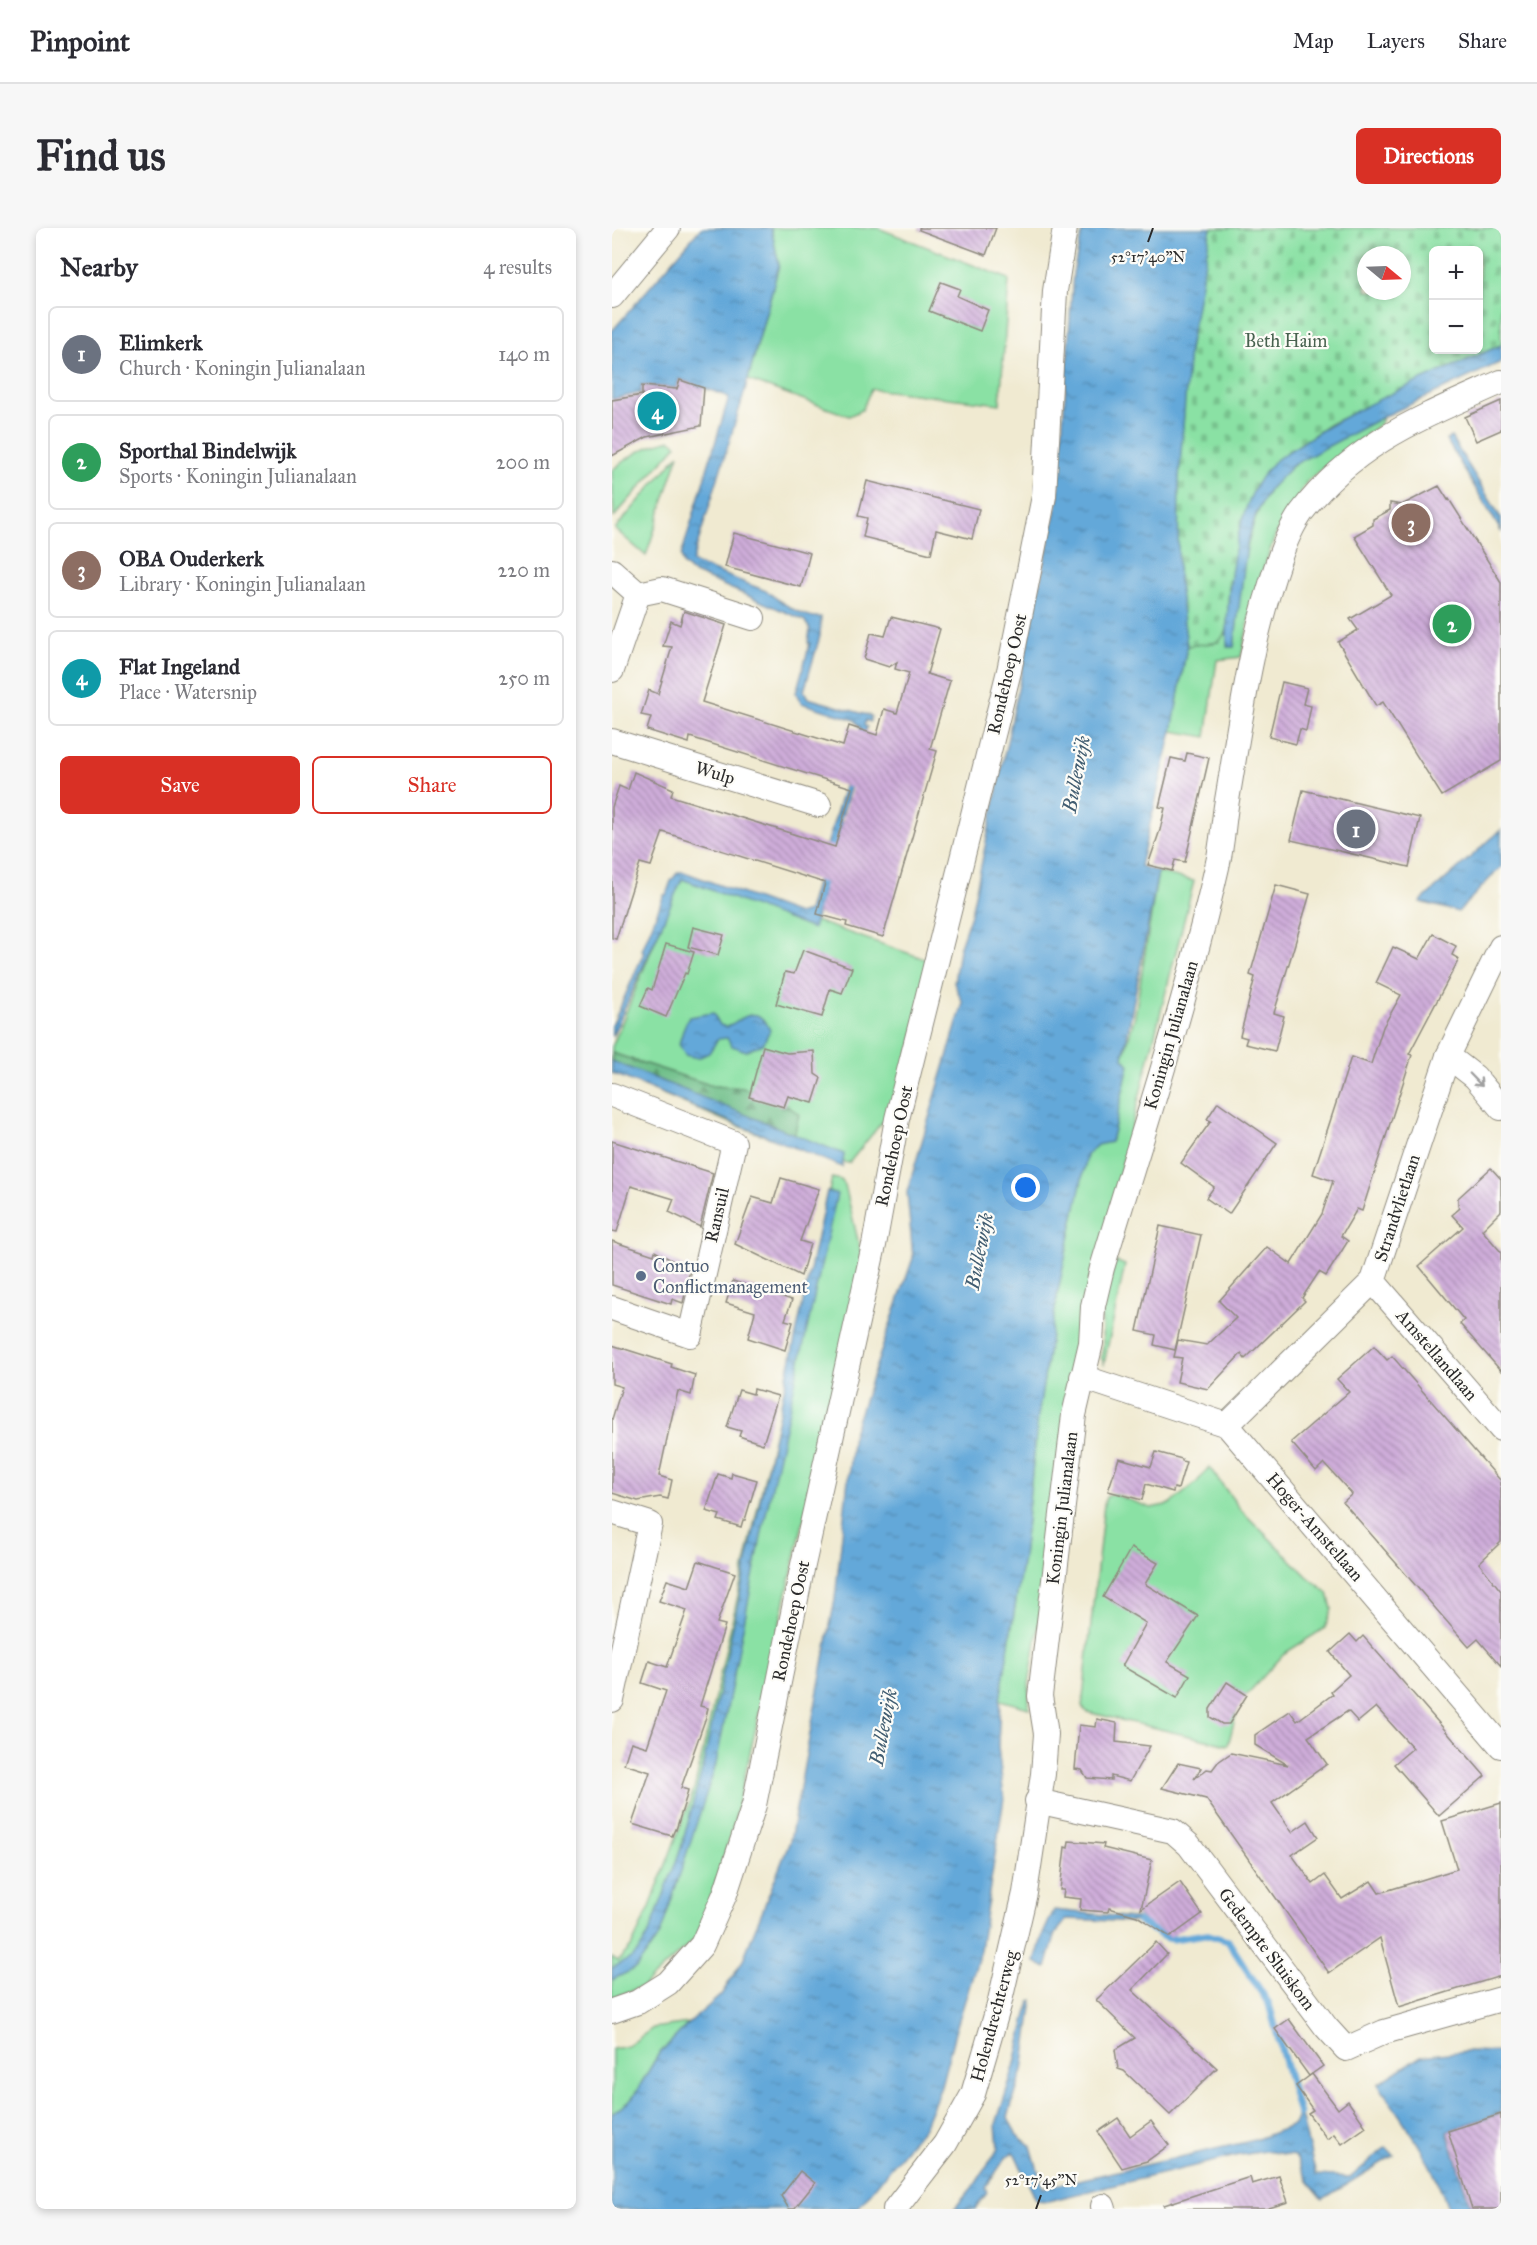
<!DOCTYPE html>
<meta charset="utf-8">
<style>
:root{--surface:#fff;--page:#f7f7f7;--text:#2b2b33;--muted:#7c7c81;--line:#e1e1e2;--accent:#d93025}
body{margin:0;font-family:"IM FELL Great Primer",serif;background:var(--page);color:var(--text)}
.controls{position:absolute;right:18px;top:18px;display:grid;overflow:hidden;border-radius:9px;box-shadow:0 3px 9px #0003}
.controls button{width:54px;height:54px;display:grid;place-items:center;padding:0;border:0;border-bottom:2px solid var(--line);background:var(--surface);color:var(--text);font:30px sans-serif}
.compass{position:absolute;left:745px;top:18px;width:54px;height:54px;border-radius:50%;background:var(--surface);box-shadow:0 3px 9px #0003;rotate:109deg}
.you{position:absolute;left:414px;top:960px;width:21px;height:21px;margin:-15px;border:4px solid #fff;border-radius:50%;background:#1a73e8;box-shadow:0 0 0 9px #1a73e833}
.badge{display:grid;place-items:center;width:39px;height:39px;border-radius:50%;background:var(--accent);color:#fff;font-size:20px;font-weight:700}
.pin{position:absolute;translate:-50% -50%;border:3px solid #fff;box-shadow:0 2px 6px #0006}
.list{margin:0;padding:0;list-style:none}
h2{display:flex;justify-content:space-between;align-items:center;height:78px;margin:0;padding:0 24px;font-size:26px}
h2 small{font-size:20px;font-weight:400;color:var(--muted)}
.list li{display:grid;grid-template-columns:39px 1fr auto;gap:18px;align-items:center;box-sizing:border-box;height:96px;margin:0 12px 12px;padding:0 12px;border:2px solid var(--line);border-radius:9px}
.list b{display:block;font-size:22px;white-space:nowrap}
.list p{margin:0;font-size:20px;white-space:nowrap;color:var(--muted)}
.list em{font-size:20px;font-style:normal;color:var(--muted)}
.actions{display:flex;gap:12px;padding:18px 24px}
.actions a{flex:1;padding:14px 0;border:2px solid var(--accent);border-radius:9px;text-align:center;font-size:21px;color:var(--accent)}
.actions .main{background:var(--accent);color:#fff}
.map{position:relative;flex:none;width:889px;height:1981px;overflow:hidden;border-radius:9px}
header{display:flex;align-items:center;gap:36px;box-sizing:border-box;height:84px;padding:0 30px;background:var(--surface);border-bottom:2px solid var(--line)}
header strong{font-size:28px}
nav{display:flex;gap:33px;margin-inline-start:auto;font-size:21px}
.intro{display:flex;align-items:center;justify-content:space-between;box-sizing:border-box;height:144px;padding:0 36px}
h1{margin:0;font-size:42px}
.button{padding:15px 27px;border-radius:9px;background:var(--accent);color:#fff;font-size:21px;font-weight:700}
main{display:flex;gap:36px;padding:0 36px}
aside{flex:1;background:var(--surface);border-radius:9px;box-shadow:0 3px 9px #0003}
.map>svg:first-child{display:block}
.green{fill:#8ae1a4;stroke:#5a8668;stroke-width:1.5}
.forest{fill:url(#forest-firs);stroke:#4d755a;stroke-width:1.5}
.cemetery{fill:url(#cemetery-stones);stroke:#5a8668;stroke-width:1.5;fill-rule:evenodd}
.water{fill:url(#water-ripples);stroke:#476a82;stroke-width:1.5}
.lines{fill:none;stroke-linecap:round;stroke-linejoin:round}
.stream{stroke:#63a8d9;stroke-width:7}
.building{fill:url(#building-back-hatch)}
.minor-casing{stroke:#8e8a7e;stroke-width:26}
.minor{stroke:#fff;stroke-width:24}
.oneway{stroke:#a0a0a0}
.ticks{fill:none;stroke:#2b2b2b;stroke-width:2}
.service-dot{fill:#5c6f8a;stroke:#fdfcf7;stroke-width:2}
.labels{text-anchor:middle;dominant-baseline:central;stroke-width:4.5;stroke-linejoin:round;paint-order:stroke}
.park-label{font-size:18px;fill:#48624f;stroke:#fdfcf7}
.street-label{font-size:18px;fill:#2b2b2b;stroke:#fdfcf7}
.service-label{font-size:18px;fill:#4e5e75;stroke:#fdfcf7;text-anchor:start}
.water-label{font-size:20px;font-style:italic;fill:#415d71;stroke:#fdfcf7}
.ticks-label{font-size:15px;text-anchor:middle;fill:#2b2b2b;stroke:#fdfcf7;stroke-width:4.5;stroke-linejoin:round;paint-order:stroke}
</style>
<header>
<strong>Pinpoint</strong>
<nav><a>Map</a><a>Layers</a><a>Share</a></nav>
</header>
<div class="intro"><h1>Find us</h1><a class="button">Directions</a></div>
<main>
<aside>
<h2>Nearby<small>4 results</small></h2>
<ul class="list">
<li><span class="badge" style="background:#6b7280">1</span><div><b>Elimkerk</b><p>Church · Koningin Julianalaan</p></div><em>140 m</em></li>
<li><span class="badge" style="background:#2e9e5b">2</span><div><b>Sporthal Bindelwijk</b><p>Sports · Koningin Julianalaan</p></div><em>200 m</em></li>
<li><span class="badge" style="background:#8d6e63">3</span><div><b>OBA Ouderkerk</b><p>Library · Koningin Julianalaan</p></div><em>220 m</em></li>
<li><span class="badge" style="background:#0f9aa8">4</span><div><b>Flat Ingeland</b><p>Place · Watersnip</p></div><em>250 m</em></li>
</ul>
<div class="actions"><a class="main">Save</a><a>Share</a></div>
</aside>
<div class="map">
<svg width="889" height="1981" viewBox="0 0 889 1981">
<defs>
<pattern id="forest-firs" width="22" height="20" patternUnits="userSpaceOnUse" patternTransform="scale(1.5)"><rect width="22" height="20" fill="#6fbf8a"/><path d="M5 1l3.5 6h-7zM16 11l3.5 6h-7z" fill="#5b9b71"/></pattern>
<pattern id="cemetery-stones" width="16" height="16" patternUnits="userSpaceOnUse" patternTransform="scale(1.5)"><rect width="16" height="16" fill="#8ae1a4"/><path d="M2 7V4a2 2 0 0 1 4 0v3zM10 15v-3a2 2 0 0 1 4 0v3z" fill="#77c18d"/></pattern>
<pattern id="water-ripples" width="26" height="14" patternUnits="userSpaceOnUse" patternTransform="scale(1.5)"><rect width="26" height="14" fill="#63a8d9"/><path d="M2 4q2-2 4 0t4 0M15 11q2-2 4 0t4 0" fill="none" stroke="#5289b0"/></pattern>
<pattern id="building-back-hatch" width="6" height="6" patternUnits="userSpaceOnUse" patternTransform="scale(1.5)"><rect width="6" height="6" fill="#cfadda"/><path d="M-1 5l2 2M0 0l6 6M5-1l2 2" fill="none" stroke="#a88db1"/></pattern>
</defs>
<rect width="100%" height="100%" fill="#fdfcf7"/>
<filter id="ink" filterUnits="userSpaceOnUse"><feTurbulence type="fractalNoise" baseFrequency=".0167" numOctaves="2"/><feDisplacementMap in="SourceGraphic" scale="12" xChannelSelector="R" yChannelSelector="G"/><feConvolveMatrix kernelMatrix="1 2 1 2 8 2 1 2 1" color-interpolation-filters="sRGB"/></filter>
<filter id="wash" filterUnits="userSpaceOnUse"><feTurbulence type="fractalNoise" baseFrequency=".008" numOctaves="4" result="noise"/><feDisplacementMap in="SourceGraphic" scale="24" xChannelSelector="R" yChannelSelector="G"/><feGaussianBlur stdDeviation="1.35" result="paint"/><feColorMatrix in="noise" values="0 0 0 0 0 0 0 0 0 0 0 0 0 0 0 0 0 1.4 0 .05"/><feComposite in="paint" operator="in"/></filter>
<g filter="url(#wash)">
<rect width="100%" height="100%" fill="#f0ead1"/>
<g class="green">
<polygon points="159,0 266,0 397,51 388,176 259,161 250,182 237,188 136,152 167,37"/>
<path d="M 790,63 L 822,122 L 867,122 L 889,117 L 761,175 L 646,253 L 614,398 L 616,419 L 622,419 C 630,362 629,272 682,237 C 710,218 742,204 771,189 L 769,195 L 695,253 L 663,308 L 643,365 L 629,429 L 605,432 L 594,509 L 560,503 L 575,418 L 606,414 L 604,293 Z"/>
<path d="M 59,212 L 65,217 L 2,289 L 0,242 C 20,226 34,218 59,212 Z"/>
<polygon points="67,226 34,328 3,301"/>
<polygon points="546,644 582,653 486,1031 417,1456 417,1480 388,1472 411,1329 426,1188 446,1063 475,927 485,916 499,914 517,837 511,830 523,787"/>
<polygon points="70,647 319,733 287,873 237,935 219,933 180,918 132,860 101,858 0,825 0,819"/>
<polygon points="220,950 229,952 233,957 251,1034 121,1599 95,1682 84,1710 31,1758 0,1770 0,1729 6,1733 19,1719 38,1679 82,1562"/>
<polygon points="503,1033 513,1037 492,1136 489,1129 491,1118 489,1082"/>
<polygon points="597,1239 629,1282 695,1348 716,1365 720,1381 713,1400 673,1425 627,1475 616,1517 475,1484 470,1479 492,1276 494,1269 501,1266 539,1280 558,1276 585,1254"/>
<polygon points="77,1795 46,1827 20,1871 0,1886 0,1821 16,1818 41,1800"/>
</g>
<polygon class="forest" points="0,825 101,858 132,860 165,870 187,886 180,918 113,893 0,844"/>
<path class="cemetery" d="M 599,0 L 889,0 L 889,117 L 718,196 L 660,235 L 617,358 L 615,402 L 607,414 L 575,418 C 572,394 567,369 566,345 C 562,230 574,113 599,0 ZM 822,22 L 867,22 L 867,122 L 822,122 ZM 754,27 L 790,27 L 790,63 L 754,63 Z"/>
<g class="water">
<path d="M 89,0 L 159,0 L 167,37 L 131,169 L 80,334 L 154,363 C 168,373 191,391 209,389 L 208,408 L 192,463 L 196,470 L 259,488 L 258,494 L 254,492 L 252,497 L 255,499 L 250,514 L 251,516 L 228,594 L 230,595 L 201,701 L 70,651 L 0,809 L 0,798 L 32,724 L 30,722 L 52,667 L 54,667 L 59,653 L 66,644 L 72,644 L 186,686 L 196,683 L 249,500 L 243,492 L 189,475 L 184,465 L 198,415 L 196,415 L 198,401 L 192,392 L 78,343 L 71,336 L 69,328 L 117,169 L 67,151 L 65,160 L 29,157 L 29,165 L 0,171 L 0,103 Z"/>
<polygon points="471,0 599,0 577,121 567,251 566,346 575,418 560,503 528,638 546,644 511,830 517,837 499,914 485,917 475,927 446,1063 426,1188 411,1329 388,1472 386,1519 392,1570 367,1728 344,1801 328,1861 312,1899 245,1981 0,1981 0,1886 20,1871 46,1827 77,1795 109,1767 130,1734 178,1613 223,1371 241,1205 301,1030 295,964 351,775 342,755 347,721 359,686 446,270 461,45"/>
<path d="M 889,117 L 889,134 L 771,189 L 681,237 L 657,262 L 644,286 L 635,316 L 622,419 L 615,419 C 614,368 622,275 659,237 C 668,227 682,221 693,213 C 753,173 823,147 889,117 Z"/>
<polygon points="839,209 889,290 889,303 834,211"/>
<polygon points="889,602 889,639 846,684 808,674"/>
<path d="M 101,785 L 108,797 L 115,799 C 134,788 145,776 158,802 L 151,816 L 134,823 L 120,818 L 115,810 L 106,811 L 97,825 L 86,830 L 73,827 L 67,816 L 72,799 L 77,789 Z"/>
<polygon points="0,833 232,926 230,939 0,845"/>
<polygon points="215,963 225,966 150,1304 104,1536 48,1707 24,1740 0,1752 0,1740 19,1730 27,1723 39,1701 69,1620 90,1542"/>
<polygon points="442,1682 531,1691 525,1694 455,1691 444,1705 434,1740 423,1734 431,1706"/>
<polygon points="421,1772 411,1842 396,1889 404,1906 419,1918 431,1960 643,1912 682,1897 688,1883 704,1947 739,1949 774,1919 782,1927 711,1971 696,1953 683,1928 654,1923 628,1927 436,1973 424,1972 402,1924 395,1928 373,1960 375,1965 363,1981 342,1981 364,1955 386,1921 384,1896 402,1839 418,1773"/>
<path d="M 854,1823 L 889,1824 L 889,1885 L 835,1903 L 859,1981 L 836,1981 C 821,1933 794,1897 766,1856 L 809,1828 Z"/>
</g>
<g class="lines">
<polyline class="stream" points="527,1693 552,1709 561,1711 594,1706 616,1713 657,1776 687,1886"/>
</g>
<g id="blocks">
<g class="building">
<polygon points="307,0 384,0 374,27 307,2"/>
<polygon points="329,54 348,61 345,68 376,82 368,103 317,83"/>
<polygon points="68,152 92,160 89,198 35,209 0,228 0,172 30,167 30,158 65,161"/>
<polygon points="889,173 889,202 864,213 853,189"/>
<polygon points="255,253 367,281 360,311 324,302 319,326 251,309 255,290 246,288"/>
<polygon points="827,258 836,272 837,271 889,354 889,533 830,568 771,474 764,478 726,414 746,402 738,391 779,367 742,308 761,297 761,291 778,282 778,275 790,277"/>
<polygon points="122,305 198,325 189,359 113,339"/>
<polygon points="72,383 114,397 90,474 231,518 237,498 265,507 272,481 285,485 297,445 283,441 285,434 277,439 252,431 259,405 273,408 279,389 328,401 315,446 338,453 318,521 325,523 271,709 234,698 235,694 205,686 213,655 51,604 39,638 28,635 4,711 0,710 0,579 7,558 16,562 22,544 61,561 59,568 223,619 240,560 78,509 77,515 35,502 39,489 29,487 37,462 46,466 60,419 51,418 59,393 68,397"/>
<polygon points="670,454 695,460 691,476 699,478 694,503 688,501 684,516 657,509"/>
<polygon points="575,525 597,530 573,634 563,632 560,643 536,637 548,602 553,580 547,579 559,530 573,533"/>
<polygon points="691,562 808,590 797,639 679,612"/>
<polygon points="664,657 698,666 662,785 672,788 663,823 633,816 635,810 628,808 643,749 638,747"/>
<polygon points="81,699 112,707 106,727 76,719"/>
<polygon points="821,706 844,718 840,727 847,731 797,826 800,827 750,983 745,981 729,1008 736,1013 714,1048 707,1044 690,1070 693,1073 633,1131 629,1126 596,1161 565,1154 570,1130 562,1129 566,1112 595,1117 624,1090 607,1073 655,1019 679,1036 710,986 721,953 701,946 739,829 759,836 771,799 789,767 764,755 781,719 807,731"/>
<polygon points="54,716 82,724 75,746 73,745 54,789 28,778 36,760 40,762"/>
<polygon points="191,722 240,740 230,765 218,761 210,789 164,776 173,744 182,746"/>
<polygon points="151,818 175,825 202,823 203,846 209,850 201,875 176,868 172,879 137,869"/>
<polygon points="606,874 665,915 617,986 594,970 602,959 569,935 599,893 595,891"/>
<polygon points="0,913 101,945 88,999 57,984 62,971 19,958 5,1004 0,1003"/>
<polygon points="879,940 889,951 889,983 870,1002 889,1024 889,1143 848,1096 852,1092 807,1038 851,999 840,987 848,980 846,977 846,970"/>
<polygon points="169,950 207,961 188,1013 198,1016 189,1048 123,1016 140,969 161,975"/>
<polygon points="548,998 589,1007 563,1122 542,1117 544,1107 525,1103"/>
<polygon points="0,1013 42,1027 43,1023 78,1042 71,1075 60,1071 59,1076 0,1057"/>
<polygon points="121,1053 180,1072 173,1092 181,1094 173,1122 136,1110 143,1084 114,1075"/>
<polygon points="0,1117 60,1136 59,1139 83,1147 79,1167 66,1163 56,1206 47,1248 60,1252 56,1271 48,1269 26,1273 0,1265 0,1191 10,1159 0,1156"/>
<polygon points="762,1118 775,1132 780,1128 889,1253 889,1314 867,1335 889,1363 889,1438 866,1411 857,1419 731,1274 740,1266 712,1235 704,1243 679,1214 737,1164 725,1151"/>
<polygon points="142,1161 166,1168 151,1216 127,1208 129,1203 115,1199 127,1162 141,1166"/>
<polygon points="544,1224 570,1231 570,1233 574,1234 566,1261 562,1260 561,1264 534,1256 530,1272 496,1263 507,1230 539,1239"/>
<polygon points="120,1245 145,1252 133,1292 131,1292 129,1299 106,1292 108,1287 94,1283 106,1246 119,1250"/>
<polygon points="519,1320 546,1335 533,1356 586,1388 555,1434 578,1447 565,1470 510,1438 534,1395 491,1369"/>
<polygon points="86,1333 123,1345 105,1395 113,1397 88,1478 96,1480 94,1489 69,1560 76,1562 74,1570 64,1602 63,1601 60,1608 20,1596 38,1544 12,1536 19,1514 35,1519 54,1463 30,1455 37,1433 55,1439 75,1382 47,1373 55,1352 77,1359"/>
<polygon points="738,1406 745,1414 751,1408 873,1548 827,1588 782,1536 801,1520 764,1479 746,1494 736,1483 696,1509 715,1536 660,1575 680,1604 696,1593 706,1609 680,1627 701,1656 713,1647 730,1671 759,1653 767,1665 845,1641 830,1593 889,1575 889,1748 787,1779 768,1710 717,1745 594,1571 550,1560 566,1535 589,1540 582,1551 595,1541 600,1542 606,1534 619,1525 676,1537 643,1517 643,1507 678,1483 685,1493 721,1466 719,1463 737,1447 718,1424"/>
<polygon points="615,1454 635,1467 617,1496 610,1496 598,1489 598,1481"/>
<polygon points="485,1491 505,1495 504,1514 538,1518 518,1553 499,1548 499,1552 475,1550 470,1542 463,1541 467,1497 484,1499"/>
<polygon points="457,1613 492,1616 491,1620 540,1632 529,1681 568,1654 590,1686 558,1709 525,1688 497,1680 496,1684 468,1682 469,1671 451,1669 452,1662 448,1662 453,1619 456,1620"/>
<polygon points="544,1714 555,1726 520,1762 605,1840 558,1887 512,1843 506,1841 503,1822 523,1810 484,1772"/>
<polygon points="677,1791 711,1838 697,1848 663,1801"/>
<polygon points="700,1846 726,1881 736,1873 754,1899 730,1916 722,1906 715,1911 696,1885 701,1882 684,1858"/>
<polygon points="889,1886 889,1981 860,1981 836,1903"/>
<polygon points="506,1890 518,1908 539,1893 557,1917 535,1933 510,1940 486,1904"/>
<polygon points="188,1943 203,1955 182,1981 177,1981 169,1968"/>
<polygon points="667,1948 676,1974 654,1981 553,1981 552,1977 638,1949 640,1956"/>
</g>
</g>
</g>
<g filter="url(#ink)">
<use href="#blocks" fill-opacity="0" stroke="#8e8a7e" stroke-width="1.5"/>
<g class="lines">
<g class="minor-casing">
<g id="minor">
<polyline points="0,68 56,0"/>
<polyline points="0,343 26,366 0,442"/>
<polyline points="26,366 50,361 141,390"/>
<polyline points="0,513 207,577"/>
<polyline points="836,828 863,849 889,880"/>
<polyline points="0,867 122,915 78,1107 0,1080"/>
<polyline points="761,1053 889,1201"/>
<polyline points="470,1149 615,1197 889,1518"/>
<polyline points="615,1197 761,1053 836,828 889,719"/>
<polyline points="0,1284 38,1296 0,1472"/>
<polyline points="425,1573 561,1603 577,1617 714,1799 734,1821 772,1804 889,1771"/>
<polyline points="0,1783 26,1774 56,1755 90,1717 113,1666 142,1577 189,1346 262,1017 285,891 397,443 432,268 443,63 453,0"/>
<polyline points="491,1978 492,1981"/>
<path d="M 283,1981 L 333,1916 L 361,1866 L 387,1777 L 413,1665 L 431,1546 L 434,1506 L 428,1468 L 462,1187 L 479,1115 L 481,1078 L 490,1040 C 530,908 574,774 605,639 C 610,619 611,598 614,578 C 627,504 636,428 659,356 C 666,332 675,305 689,285 C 743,214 811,189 889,154"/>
</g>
</g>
<use href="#minor" class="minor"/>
</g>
<defs><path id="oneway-shaft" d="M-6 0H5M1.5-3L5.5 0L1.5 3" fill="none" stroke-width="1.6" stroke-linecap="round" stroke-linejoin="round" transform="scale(1.5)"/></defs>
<use class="oneway" href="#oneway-shaft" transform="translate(864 852) rotate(46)"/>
</g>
<path class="ticks" d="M 536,14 L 541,0M 424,1981 L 429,1967"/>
<circle class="service-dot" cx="29" cy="1048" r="6"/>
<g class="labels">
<g class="park-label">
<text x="674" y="113">Beth Haim</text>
</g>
<g class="street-label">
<text transform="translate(395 446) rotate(-77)">Rondehoep Oost</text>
<text transform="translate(103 545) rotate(17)">Wulp</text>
<text transform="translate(559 807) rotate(-74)">Koningin Julianalaan</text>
<text transform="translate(282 918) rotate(-78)">Rondehoep Oost</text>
<text transform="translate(785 980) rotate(-72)">Strandvlietlaan</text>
<text transform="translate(105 987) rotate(-77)">Ransuil</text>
<text transform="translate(825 1127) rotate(49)">Amstellandlaan</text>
<text transform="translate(450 1280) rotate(-83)">Koningin Julianalaan</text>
<text transform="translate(703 1299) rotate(49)">Hoger-Amstellaan</text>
<text transform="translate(179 1393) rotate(-78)">Rondehoep Oost</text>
<text transform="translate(655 1721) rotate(53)">Gedempte Sluiskom</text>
<text transform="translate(382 1788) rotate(-75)">Holendrechterweg</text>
</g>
<g class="service-label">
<text x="41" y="1038">Contuo<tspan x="41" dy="21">Conflictmanagement</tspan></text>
</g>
<g class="water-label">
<text transform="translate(464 546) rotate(-79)">Bullewijk</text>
<text transform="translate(367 1023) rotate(-79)">Bullewijk</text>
<text transform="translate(271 1499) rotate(-79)">Bullewijk</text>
</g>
</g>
<g class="ticks-label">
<text x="536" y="34">52°17'40"N</text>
<text x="429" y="1957">52°17'45"N</text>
</g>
</svg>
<div class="controls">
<button>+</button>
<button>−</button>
</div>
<svg class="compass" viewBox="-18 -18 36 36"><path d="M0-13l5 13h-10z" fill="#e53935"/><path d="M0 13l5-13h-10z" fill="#7c7c81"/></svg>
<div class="you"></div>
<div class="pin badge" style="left:744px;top:601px;background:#6b7280">1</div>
<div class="pin badge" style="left:840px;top:396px;background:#2e9e5b">2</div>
<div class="pin badge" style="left:799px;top:295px;background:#8d6e63">3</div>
<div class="pin badge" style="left:45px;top:183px;background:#0f9aa8">4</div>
</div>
</main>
